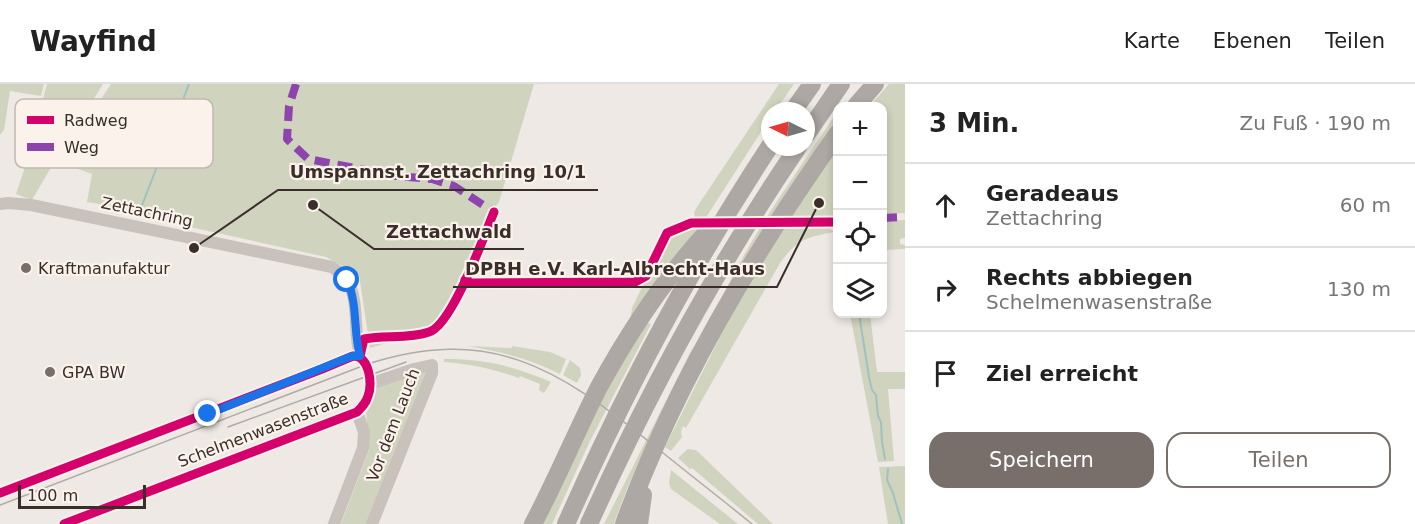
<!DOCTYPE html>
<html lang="de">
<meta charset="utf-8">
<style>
:root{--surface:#fff;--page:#f2f2f2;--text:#222;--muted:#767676;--line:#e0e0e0;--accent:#786f6b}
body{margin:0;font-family:"DejaVu Sans",sans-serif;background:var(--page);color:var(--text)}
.controls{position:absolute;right:18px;top:18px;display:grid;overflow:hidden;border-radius:12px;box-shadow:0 3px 9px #0003}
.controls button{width:54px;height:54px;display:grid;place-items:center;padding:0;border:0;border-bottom:2px solid var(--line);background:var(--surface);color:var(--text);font:30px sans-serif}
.compass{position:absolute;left:761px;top:18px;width:54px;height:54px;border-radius:50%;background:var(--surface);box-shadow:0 3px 9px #0003;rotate:275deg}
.scale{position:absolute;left:18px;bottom:15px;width:128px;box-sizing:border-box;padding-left:6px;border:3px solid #392e2a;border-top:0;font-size:16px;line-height:21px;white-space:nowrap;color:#392e2a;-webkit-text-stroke:4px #fbf3eb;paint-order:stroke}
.stop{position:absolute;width:18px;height:18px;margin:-14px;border:4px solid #1a73e8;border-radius:50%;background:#fff}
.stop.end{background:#1a73e8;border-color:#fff;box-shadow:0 2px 6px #0008}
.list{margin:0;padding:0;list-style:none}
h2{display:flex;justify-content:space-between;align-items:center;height:78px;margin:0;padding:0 24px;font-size:26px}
h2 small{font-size:20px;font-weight:400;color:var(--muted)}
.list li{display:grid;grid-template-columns:39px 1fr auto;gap:18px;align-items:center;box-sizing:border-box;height:84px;padding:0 24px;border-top:2px solid var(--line)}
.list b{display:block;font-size:22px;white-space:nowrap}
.list p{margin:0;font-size:20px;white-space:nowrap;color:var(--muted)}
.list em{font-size:20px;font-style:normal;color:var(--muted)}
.actions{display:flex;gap:12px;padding:18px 24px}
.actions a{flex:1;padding:14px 0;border:2px solid var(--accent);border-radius:18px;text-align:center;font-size:21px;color:var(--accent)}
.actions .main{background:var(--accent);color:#fff}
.icon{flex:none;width:33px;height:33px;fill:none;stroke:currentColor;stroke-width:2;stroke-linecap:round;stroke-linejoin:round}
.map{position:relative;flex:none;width:905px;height:440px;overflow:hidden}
header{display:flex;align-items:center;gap:36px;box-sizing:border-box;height:84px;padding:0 30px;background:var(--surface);border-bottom:2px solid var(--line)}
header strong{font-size:28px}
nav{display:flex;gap:33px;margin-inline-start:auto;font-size:21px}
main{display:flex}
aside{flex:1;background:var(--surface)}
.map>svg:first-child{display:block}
.green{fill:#d0d4be}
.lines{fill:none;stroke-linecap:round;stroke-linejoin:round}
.stream{stroke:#9fc2c0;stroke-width:2}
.minor{stroke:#c8c1bc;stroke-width:12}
.highway{stroke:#ada8a3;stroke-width:18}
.tram{stroke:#b0aaa6;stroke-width:1.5}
.quiet{stroke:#8e44ad;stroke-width:8;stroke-dasharray:15 8;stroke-linecap:butt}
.cycleway-casing{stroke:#fbf3eb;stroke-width:13}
.cycleway{stroke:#d6006c;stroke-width:9}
.route{stroke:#1a73e8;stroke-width:8}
.poi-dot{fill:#786f6b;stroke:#fbf3eb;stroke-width:2}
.labels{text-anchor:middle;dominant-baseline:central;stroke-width:4.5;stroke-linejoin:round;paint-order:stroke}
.street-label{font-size:16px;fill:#392e2a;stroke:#fbf3eb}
.poi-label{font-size:16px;fill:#392e2a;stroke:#fbf3eb;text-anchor:start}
.key{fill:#fbf3eb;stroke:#c1b8b1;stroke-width:1.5}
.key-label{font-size:16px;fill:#392e2a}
.leader{fill:none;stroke:#392e2a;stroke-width:2}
.callout-dot{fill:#392e2a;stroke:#fbf3eb;stroke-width:2}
.callout-label{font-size:18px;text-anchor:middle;font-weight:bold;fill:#392e2a;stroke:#fbf3eb;stroke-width:4.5;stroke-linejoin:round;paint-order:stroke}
</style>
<header>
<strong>Wayfind</strong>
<nav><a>Karte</a><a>Ebenen</a><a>Teilen</a></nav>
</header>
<main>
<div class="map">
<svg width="905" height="440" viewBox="0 0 905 440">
<rect width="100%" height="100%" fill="#eee9e4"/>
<g class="green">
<polygon points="0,0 44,0 41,12 10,7 4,46 0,51"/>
<polygon points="47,0 103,0 61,67 29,68"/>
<polygon points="111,0 534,0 499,118 494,124 439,241 431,246 370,264 359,191 326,173 126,129 127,125 87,118 92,90 59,78"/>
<polygon points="779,0 794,0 775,27 770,27 770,34 705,135 630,240 632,224 667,151 673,146 697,141 700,136 695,134 694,128 697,123"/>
<polygon points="889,0 905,0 905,129 883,130 882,22 870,22"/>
<path d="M 837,28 L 837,39 L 716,228 C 746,156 795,92 837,28 Z"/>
<polygon points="837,62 837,134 790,136"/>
<polygon points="29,71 57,73 32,116 16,110"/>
<polygon points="905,136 905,154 900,155 900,160 905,161 905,165 883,166 883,137"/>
<path d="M 786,141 L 828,143 L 834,148 C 805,154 799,154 780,179 L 686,344 L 683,342 L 681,348 L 682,353 L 671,367 L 665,363 L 741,211 Z"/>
<polygon points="850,230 870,230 877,288 905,288 905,305 888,305 894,377 878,378"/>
<polygon points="646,238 651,240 590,357 552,440 542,440 594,327"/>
<path d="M 694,261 C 670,322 634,378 614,440 L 604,440 Z"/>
<path d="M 466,262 L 512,264 L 512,262 L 550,268 L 566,275 L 560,290 C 529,275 500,267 466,262 Z"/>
<path d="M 444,275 C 487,275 512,282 551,298 L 544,309 L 539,306 L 540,300 L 520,292 L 519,294 C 494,285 471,280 444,278 Z"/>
<polygon points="570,276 580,284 581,291 577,299 563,291"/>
<polygon points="425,288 425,295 368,440 341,440 369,366 366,328 376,302"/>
<polygon points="688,365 696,366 773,440 758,440 692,384 690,385 678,374"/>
<polygon points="905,382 905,440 888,440 879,383"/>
<polygon points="671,386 738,440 720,440 671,405 669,399"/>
</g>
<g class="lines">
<g class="stream">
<polyline points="139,129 189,0"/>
<polyline points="859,230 869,293 872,306 876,311 878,332 881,338 882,358 885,375"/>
<polyline points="888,385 887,396 893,409 902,440"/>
</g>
<g class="minor">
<path d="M 0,120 L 8,119 L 31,121 L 332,183 C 337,187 343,190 347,196 C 360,218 353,248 360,272"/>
<polyline points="370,300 414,285 432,281 432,289 372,440"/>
<path d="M 0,409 L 322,285 L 353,272 C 369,271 373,300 368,312 C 366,319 362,323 357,328 L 64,440"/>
<polyline points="334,440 363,364 364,348 357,328"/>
</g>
<g class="highway">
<polyline points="856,22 875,0"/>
<polyline points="793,27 812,0"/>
<polyline points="806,51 841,0"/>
<path d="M 533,440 C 557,395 576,348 599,303 C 629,248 665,194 707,148"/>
<path d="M 566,440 C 624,309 691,182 770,62"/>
<path d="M 589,440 C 648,309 717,182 798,63"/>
<path d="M 624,440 C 674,301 753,169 838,49"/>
<polyline points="639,440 643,411"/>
</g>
<g class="tram">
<polyline points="228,343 406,278"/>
<path d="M 0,421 L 365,281 C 490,240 557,284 652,360 C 685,387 719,413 752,440"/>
</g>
<g class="quiet">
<polyline points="296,0 289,22 287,55 308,75 396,92 432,95 454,102 494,128"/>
<polyline points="882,134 905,133"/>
</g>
<g class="cycleway-casing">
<g id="cycleway">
<polyline points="465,196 471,199 635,198 646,192 667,149 691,139 838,138"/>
<path d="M 360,272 L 364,255 C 385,251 409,255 429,248 C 452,241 484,152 494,128"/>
<path d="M 0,409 L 322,285 L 353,272 C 369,271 373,300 368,312 C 366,319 362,323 357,328 L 64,440"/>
</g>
</g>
<use href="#cycleway" class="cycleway"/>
</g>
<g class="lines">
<path class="route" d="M 208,330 L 352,272 L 360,272 C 353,247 358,220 347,196"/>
</g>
<g class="poi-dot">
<circle cx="26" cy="184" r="6"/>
<circle cx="50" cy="288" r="6"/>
</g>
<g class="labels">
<g class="street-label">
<text transform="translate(147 128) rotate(12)">Zettachring</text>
<text transform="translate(393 341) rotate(-69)">Vor dem Lauch</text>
<text transform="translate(263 346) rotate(-21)">Schelmenwasenstraße</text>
</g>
<g class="poi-label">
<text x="38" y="184">Kraftmanufaktur</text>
<text x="62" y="288">GPA BW</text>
</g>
</g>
<rect x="15" y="15" width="198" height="69" rx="9" class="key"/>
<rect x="27" y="32" width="27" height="8" fill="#d6006c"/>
<rect x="27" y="59" width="27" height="8" fill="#8e44ad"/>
<g class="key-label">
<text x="64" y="42">Radweg</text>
<text x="64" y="69">Weg</text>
</g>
<path class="leader" d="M194 164L278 106H598M313 121L374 165H524M819 119L777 203H453"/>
<g class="callout-dot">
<circle cx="194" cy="164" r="6"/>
<circle cx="313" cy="121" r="6"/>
<circle cx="819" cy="119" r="6"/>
</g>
<g class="callout-label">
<text x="438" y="94">Umspannst. Zettachring 10/1</text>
<text x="449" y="154">Zettachwald</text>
<text x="615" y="191">DPBH e.V. Karl-Albrecht-Haus</text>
</g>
</svg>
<div class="controls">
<button>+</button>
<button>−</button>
<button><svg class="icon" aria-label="locate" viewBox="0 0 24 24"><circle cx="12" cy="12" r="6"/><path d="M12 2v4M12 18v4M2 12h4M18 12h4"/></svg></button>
<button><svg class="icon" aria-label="layers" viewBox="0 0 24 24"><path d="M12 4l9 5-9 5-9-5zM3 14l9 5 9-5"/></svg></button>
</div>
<svg class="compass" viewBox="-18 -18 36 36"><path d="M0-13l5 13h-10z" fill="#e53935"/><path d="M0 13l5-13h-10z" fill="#767676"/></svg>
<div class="scale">100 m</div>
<div class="stop" style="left:347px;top:196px"></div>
<div class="stop end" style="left:208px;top:330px"></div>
</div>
<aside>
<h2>3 Min.<small>Zu Fuß · 190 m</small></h2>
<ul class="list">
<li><svg class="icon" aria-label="ahead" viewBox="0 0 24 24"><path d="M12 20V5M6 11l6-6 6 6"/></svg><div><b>Geradeaus</b><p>Zettachring</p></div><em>60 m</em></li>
<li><svg class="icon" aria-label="right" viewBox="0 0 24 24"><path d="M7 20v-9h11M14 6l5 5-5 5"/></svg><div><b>Rechts abbiegen</b><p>Schelmenwasenstraße</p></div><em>130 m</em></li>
<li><svg class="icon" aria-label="arrive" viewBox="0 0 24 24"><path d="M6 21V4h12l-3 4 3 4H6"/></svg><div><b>Ziel erreicht</b></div></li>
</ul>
<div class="actions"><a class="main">Speichern</a><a>Teilen</a></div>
</aside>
</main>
